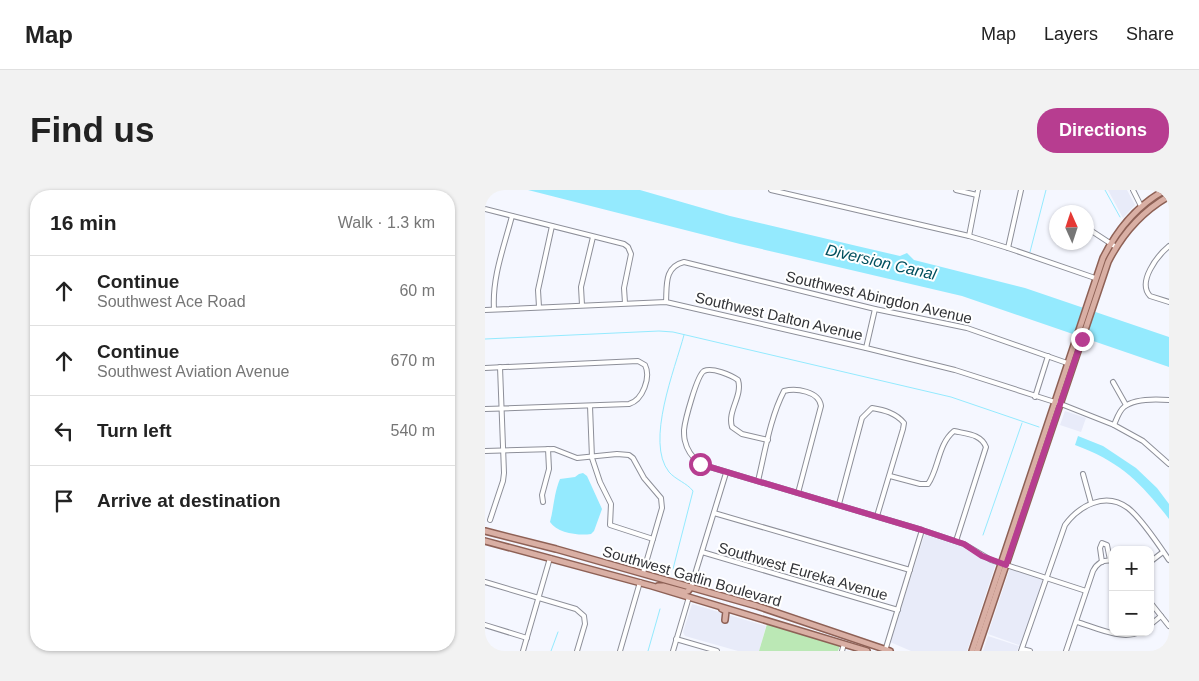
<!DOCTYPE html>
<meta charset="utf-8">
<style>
:root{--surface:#fff;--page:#f2f2f2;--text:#222;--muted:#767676;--line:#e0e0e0;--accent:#b73d90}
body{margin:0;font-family:Helvetica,sans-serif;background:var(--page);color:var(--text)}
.controls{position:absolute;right:15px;bottom:15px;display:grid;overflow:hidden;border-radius:10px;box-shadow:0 1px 4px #0004}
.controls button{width:45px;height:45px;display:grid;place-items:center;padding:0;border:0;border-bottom:1px solid var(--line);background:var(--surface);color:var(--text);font:25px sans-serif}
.compass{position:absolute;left:564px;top:15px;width:45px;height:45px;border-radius:50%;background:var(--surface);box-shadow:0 1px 4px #0004;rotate:357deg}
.stop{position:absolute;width:15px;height:15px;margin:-11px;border:4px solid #b73d90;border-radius:50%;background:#fff}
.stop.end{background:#b73d90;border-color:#fff;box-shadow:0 1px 5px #0008}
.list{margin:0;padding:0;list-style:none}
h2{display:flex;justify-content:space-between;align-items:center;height:65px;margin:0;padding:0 20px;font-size:21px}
h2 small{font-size:16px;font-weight:400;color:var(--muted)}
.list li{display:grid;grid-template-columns:32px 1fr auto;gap:15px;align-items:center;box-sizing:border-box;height:70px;padding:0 20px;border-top:1px solid var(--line)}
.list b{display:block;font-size:19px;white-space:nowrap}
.list p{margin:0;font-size:16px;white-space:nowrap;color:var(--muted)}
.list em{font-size:16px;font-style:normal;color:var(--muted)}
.icon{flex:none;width:28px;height:28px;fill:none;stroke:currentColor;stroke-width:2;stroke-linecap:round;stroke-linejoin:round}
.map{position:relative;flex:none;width:684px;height:461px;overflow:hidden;border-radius:20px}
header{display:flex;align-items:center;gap:30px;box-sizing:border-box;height:70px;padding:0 25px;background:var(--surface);border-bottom:1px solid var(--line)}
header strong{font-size:24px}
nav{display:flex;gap:28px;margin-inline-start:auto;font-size:18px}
.intro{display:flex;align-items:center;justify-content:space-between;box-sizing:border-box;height:120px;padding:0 30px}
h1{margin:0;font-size:35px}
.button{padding:12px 22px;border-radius:20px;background:var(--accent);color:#fff;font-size:18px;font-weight:700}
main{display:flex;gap:30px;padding:0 30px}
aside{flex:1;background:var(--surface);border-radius:20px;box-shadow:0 1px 4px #0004}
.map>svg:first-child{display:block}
.built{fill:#e8ebf9}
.green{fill:#bbe8b5}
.water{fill:#94eafe}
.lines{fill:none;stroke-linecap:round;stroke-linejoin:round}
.stream{stroke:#94eafe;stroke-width:1}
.minor-casing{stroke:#8d8f99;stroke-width:6}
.major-casing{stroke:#8e6156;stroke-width:8}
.minor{stroke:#fff;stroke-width:4}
.major{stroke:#d9afa4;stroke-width:5}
.route{stroke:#b73d90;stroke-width:6}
.labels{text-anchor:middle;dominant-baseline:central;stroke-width:4;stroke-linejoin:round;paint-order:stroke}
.street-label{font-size:15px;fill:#323337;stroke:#fff}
.water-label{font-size:16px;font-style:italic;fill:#004f5d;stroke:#fff}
</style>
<header>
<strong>Map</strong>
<nav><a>Map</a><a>Layers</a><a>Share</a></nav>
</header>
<div class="intro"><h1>Find us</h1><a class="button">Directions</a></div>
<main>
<aside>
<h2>16 min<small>Walk · 1.3 km</small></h2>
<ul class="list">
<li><svg class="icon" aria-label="ahead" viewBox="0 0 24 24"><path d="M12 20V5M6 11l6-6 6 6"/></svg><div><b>Continue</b><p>Southwest Ace Road</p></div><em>60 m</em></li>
<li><svg class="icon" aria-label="ahead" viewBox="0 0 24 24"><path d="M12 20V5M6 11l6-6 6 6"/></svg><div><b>Continue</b><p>Southwest Aviation Avenue</p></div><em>670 m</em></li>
<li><svg class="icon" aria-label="left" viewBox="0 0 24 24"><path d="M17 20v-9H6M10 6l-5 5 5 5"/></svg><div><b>Turn left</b></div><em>540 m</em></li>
<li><svg class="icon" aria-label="arrive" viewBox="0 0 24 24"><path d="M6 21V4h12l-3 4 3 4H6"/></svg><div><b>Arrive at destination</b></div></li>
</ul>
</aside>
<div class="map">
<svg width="684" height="461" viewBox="0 0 684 461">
<rect width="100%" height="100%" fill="#f5f7ff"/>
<g class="built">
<polygon points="623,0 642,0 650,15 638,28"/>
<polygon points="580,221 601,228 596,242 575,235"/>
<polygon points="440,343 468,352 511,373 482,461 426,461 405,452"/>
<polygon points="525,378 559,389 535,461 534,455 503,444"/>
<polygon points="207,414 281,436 274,461 253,461 200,446 198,442"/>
<polygon points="503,446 534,456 532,461 498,461"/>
</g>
<polygon class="green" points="282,434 355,456 353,461 274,461"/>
<g class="water">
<polygon points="43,0 155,0 245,26 372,56 415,66 422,63 429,70 540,98 684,147 684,177 477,106 255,54"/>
<path d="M 593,246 L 618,256 L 651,278 L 672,298 L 684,314 L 684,329 C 655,292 636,272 590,255 Z"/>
<path d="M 94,284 L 98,283 L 102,286 L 117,319 L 109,341 L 106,344 C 94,346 72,343 65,332 C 69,317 69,303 75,289 L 90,287 Z"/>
</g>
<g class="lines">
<g class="stream">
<polyline points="620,0 635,27"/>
<polyline points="545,62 561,0"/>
<polyline points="0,149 174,141 188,142 466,207 554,237"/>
<polyline points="498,345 537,233"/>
<path d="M 188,379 L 208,301 C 202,293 191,290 184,282 C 160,252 190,179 199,145"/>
<polyline points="66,461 73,442"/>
<polyline points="163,461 175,419"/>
</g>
<g class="minor-casing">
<g id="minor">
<polyline points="286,0 484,46 523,58 610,88"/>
<polyline points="471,0 492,5"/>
<polyline points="648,0 656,16"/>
<polyline points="0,19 139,54 143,57 146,64 139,98 140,113"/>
<polyline points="602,38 631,57"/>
<polyline points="484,46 493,0"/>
<path d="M 684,56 C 672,66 652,92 665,106 L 684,112"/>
<polyline points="523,58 536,0"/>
<path d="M 181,112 C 182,95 179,77 199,72 L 390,119 L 482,138 L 582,173"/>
<polyline points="97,115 96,97 108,47"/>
<polyline points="54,117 53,100 67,36"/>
<path d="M 9,119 C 7,87 19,57 27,26"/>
<polyline points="0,120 181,112 381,158 470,180 576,214 629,235 658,251 684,274"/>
<polyline points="381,158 390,119"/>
<path d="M 0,178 L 153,171 L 160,175 C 166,187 158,210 144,214 L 0,219"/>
<polyline points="628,192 641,215"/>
<polyline points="550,207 563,166"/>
<polyline points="105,216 107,268 115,292 126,314 125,335 168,349"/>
<path d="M 629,235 C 632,228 634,221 639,217 C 650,208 671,209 684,210"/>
<path d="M 283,250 L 257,244 L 247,237 C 242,221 258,206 253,190 C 246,185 227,177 219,181 C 212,185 200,230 199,240 C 199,243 199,248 200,251 C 202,261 208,268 215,274 L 437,340 L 479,354 L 506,370 L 601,401"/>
<polyline points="0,261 69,259 92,268 132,264 144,265 148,268 159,288 176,308 177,318 158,383"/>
<polyline points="598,284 606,313"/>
<path d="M 405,286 L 435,294 L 443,294 C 454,278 453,254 469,241 C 482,244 496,244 501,257 L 471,351"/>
<path d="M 273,291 C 280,262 285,228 299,201 C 311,198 334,201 336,216 L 313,303"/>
<polyline points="58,312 57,305 64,279 63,259"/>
<path d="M 354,314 L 377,228 L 387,218 C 399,220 411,223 419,233 L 418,239 L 392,326"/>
<polyline points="229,323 425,380"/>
<polyline points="5,330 18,291 19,283 15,177"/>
<polyline points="217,362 413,420"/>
<polyline points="617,372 615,358 617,353 622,355 625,370"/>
<polyline points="665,372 678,362"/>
<polyline points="0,392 91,419 99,426 100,434 92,461"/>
<polyline points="206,397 241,283"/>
<polyline points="665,412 684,436"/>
<path d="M 592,432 C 609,437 638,451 654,442"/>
<polyline points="0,435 42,448"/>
<polyline points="665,435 676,426"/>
<polyline points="191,449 232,461"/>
<polyline points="537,459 545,461"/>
<polyline points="38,461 65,368"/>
<polyline points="135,461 155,392"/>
<polyline points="188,461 204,407"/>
<polyline points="357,461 359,454"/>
<polyline points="400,461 437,340"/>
<path d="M 536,461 L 580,335 C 594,316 620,301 643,318 C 656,328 674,355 684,370"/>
<path d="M 581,461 L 608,381 C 612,373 619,369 628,371"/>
</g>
</g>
<g class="major-casing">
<g id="major">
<polyline points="0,341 71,359 272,416 405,461"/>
<polyline points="0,351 167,396 382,461"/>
<polyline points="173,396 178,396 200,402 203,401 206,397"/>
<polyline points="237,419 241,421 240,430"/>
<path d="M 487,461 L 618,68 C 632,40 651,16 680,0"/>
<path d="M 492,461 L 623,72 C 637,44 656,22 684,6"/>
</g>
</g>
<use href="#minor" class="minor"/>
<use href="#major" class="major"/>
</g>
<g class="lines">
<polyline class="route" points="215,274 437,340 479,354 497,366 521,375 597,149"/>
</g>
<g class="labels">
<g class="street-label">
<text transform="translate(394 107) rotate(13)">Southwest Abingdon Avenue</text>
<text transform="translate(294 126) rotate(13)">Southwest Dalton Avenue</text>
<text transform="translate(318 381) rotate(16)">Southwest Eureka Avenue</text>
<text transform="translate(207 386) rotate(16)">Southwest Gatlin Boulevard</text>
</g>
<g class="water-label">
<text transform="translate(396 72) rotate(13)">Diversion Canal</text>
</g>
</g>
</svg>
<div class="controls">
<button>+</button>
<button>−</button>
</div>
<svg class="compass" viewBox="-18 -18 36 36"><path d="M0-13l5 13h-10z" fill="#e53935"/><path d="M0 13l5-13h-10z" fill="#767676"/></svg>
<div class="stop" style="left:215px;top:274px"></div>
<div class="stop end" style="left:597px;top:149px"></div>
</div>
</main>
